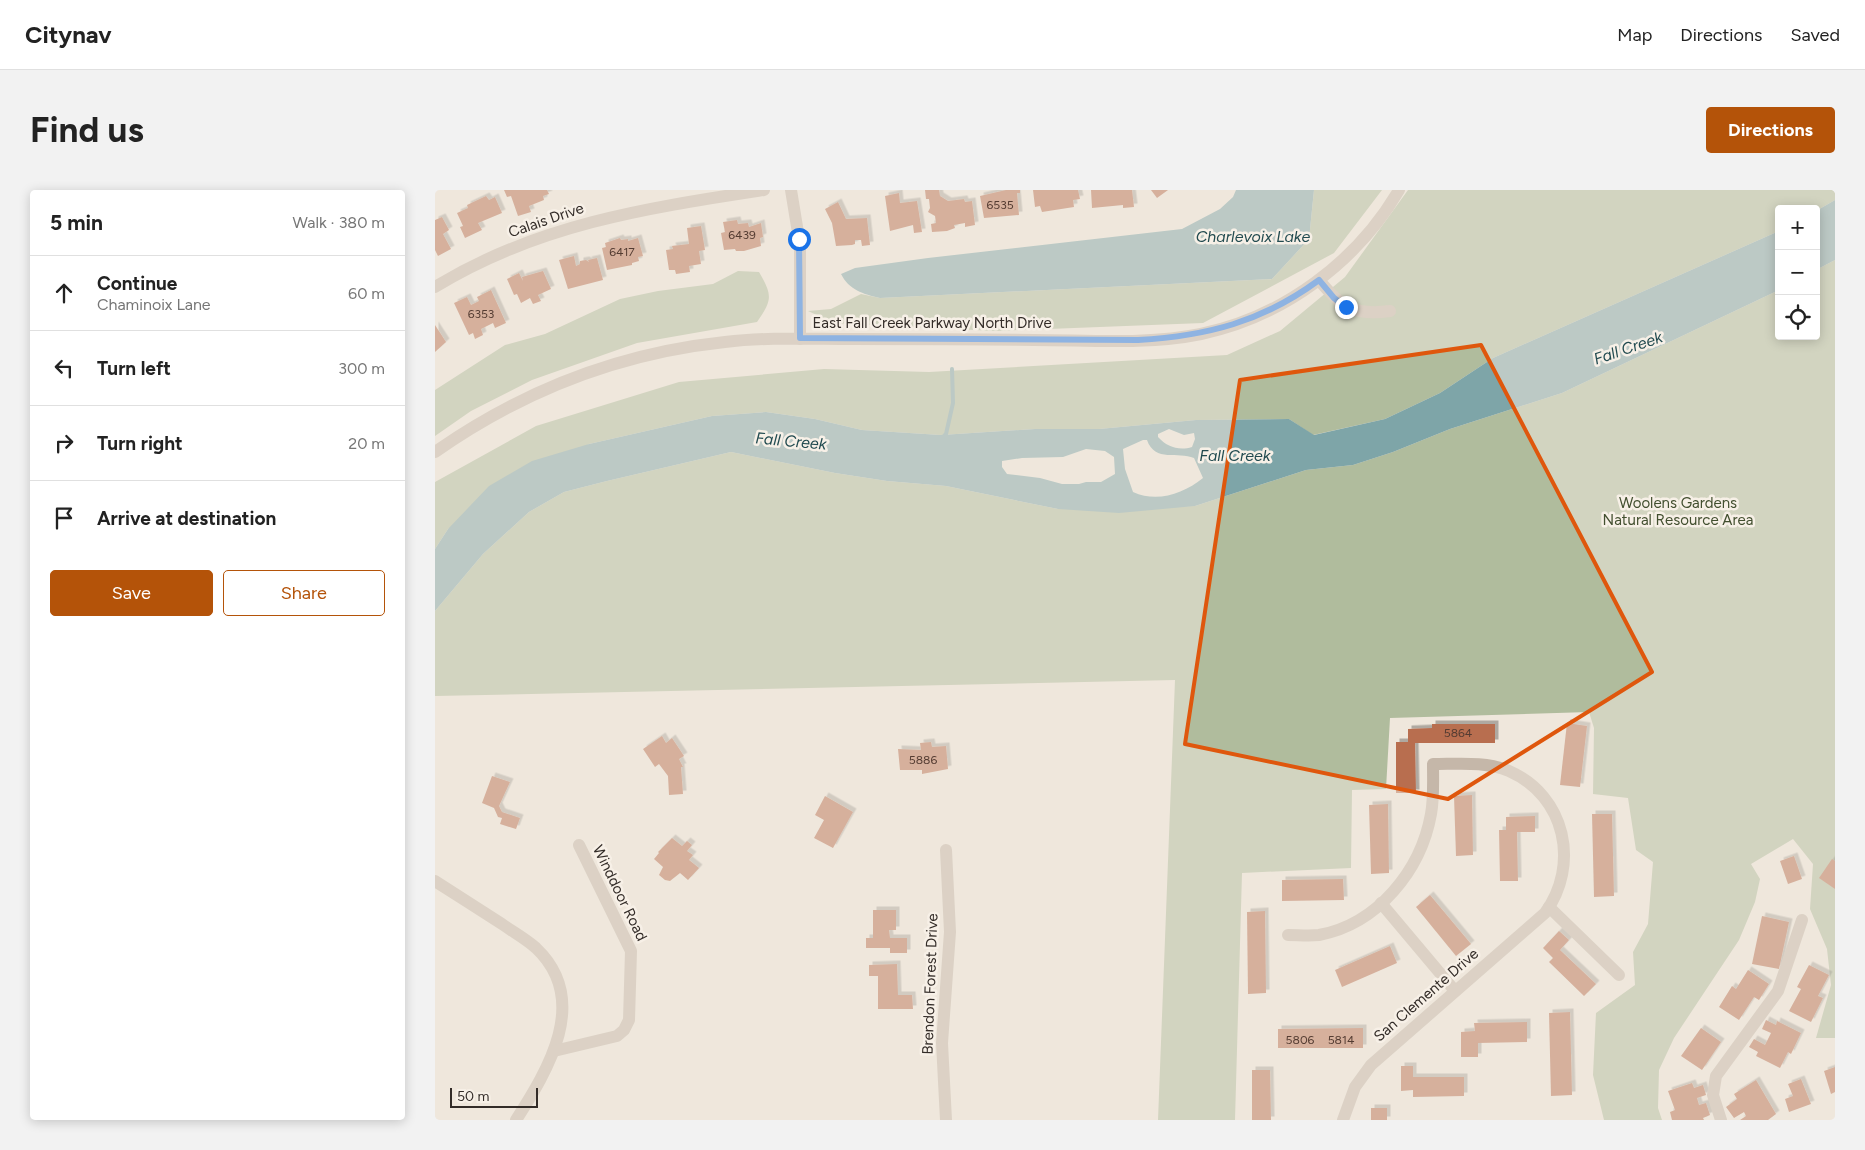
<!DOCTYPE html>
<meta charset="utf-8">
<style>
:root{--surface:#fff;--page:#f2f2f2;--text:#222;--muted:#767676;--line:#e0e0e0;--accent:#b45309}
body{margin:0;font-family:Figtree,sans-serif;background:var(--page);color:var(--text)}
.controls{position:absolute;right:15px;top:15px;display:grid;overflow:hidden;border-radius:5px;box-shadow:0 2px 12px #0003}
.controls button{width:45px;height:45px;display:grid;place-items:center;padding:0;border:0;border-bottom:1px solid var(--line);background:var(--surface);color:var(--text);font:25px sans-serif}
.scale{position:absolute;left:15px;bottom:12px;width:88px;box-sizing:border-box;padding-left:5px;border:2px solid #332c28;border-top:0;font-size:14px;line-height:18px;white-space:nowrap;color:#332c28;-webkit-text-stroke:4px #f7f0e7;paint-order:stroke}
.stop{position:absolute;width:15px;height:15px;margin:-11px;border:4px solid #1a73e8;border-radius:50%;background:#fff}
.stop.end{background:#1a73e8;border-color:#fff;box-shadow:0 1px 5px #0008}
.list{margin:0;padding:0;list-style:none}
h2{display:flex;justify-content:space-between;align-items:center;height:65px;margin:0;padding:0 20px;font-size:21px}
h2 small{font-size:16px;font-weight:400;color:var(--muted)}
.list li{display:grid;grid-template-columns:32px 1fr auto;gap:15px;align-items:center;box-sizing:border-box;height:75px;padding:0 20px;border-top:1px solid var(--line)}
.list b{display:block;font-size:19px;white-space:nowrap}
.list p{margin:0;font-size:16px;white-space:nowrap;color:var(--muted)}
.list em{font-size:16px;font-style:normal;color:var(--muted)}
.actions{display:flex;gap:10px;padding:15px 20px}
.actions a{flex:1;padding:11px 0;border:1px solid var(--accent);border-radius:5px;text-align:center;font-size:18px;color:var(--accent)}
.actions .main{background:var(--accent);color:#fff}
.icon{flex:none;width:28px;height:28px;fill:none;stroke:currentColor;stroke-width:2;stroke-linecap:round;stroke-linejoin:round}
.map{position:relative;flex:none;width:1400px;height:930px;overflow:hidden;border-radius:5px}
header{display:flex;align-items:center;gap:30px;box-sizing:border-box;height:70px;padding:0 25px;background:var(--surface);border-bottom:1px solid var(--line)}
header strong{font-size:24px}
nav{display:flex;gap:28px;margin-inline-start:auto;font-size:18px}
.intro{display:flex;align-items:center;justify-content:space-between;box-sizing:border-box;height:120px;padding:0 30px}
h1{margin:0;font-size:35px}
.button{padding:12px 22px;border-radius:5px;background:var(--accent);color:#fff;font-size:18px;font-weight:700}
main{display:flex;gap:30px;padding:0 30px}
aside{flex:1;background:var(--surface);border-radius:5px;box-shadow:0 2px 12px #0003}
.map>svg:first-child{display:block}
.green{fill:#b0bc9d}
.water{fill:#7ea5a8;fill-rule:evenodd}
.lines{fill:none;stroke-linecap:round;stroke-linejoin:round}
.stream{stroke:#7ea5a8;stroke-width:4}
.building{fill:#b86e50;filter:url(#shadow)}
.minor{stroke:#c5b7a9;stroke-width:12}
.route{stroke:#1a73e8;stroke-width:6}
.marked{fill:none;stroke:#df570d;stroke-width:4;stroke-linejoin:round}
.labels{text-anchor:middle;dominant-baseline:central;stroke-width:5;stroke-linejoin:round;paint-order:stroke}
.number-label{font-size:12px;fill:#543c32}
.street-label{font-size:15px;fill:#332c28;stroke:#f7f0e7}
.park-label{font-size:15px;fill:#424f2f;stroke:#f7f0e7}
.water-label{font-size:16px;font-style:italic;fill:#224b50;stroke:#f7f0e7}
</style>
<header>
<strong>Citynav</strong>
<nav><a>Map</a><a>Directions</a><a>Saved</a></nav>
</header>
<div class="intro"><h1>Find us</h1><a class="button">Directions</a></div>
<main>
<aside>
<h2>5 min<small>Walk · 380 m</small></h2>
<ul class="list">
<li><svg class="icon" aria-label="ahead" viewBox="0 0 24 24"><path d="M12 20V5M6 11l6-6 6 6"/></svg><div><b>Continue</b><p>Chaminoix Lane</p></div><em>60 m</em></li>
<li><svg class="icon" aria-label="left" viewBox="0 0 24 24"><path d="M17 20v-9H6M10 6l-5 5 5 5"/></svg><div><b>Turn left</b></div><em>300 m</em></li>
<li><svg class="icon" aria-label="right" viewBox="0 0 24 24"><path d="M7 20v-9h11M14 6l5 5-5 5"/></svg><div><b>Turn right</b></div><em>20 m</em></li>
<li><svg class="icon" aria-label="arrive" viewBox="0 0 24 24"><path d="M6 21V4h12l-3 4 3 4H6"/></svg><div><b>Arrive at destination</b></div></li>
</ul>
<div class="actions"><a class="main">Save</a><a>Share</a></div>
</aside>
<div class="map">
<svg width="1400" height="930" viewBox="0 0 1400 930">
<defs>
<filter id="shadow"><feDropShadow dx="3.5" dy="-3.5" stdDeviation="0" flood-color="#0004"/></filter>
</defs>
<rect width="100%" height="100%" fill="#efe7dc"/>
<g class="green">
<polygon points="879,0 947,0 899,63 768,133 560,141 399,133 373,121 396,119 426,104 445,108 837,89 874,49"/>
<polygon points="973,0 1400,0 1400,10 1381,21 1381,19 1344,19 1344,41 1058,168 1005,203 950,229 878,245 854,229 761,230 664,239 600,239 506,245 427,240 380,229 331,222 277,226 154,254 13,339 0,359 0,292 101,236 244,192 389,179 494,182 792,165 845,141 910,87"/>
<polygon points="1400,70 1400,848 1381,848 1396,795 1392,759 1375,719 1378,674 1358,649 1316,674 1325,689 1320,712 1304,750 1239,848 1224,880 1223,918 1227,930 1169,930 1158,885 1161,823 1200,795 1198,762 1213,734 1218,672 1201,660 1193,608 1158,604 1159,538 1154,522 955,528 951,599 917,600 916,678 807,683 800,930 723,930 740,490 0,506 0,421 48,364 94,322 129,302 172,291 296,262 400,283 452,291 511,296 623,319 760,316 871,280 918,275 958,262 1015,239 1127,203 1344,100 1344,146 1381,146 1381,80"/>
<path d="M 303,81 L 324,82 C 338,106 337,110 322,132 L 202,153 L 97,190 L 36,221 L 0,246 L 0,200 L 70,155 L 110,144 L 185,109 L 223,101 L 278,94 Z"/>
</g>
<g class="water">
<path d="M 801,0 L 879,0 L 874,49 L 837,89 L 445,108 C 428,104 414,100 406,84 L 420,78 L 493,68 L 747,39 L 785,19 L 798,7 Z"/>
<polygon points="1400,10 1400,70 1381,80 1381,21"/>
<path d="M 1344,41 L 1344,100 L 1127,203 L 1015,239 L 958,262 L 918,275 L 871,280 L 760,316 L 684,323 L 623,319 L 511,296 L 452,291 L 400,283 L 296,262 L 172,291 L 129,302 L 94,322 L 48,364 L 0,421 L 0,359 L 13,339 L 54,296 L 97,271 L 154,254 L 277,226 L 331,222 L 380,229 L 427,240 L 506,245 L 600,239 L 664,239 L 761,230 L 854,229 L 879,245 L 950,229 L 1005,203 L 1058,168 ZM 734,239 L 749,245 L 759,243 L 760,249 L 757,257 C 744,261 732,257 723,247 L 723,244 ZM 708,250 L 712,250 C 720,273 743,261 759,268 L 768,288 C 748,304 722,313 698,302 L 690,279 L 688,259 ZM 651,259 L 670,261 L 679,267 L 680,284 L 666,292 L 651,292 L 644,294 L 627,294 L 605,288 L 572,284 L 567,277 L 567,271 L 587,268 L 628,267 Z"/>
</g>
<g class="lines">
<polyline class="stream" points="508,247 511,244 518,213 517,179"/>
</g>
<g class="building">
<polygon points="69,0 112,0 114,4 108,6 109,10 94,16 96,22 83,26 76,6 72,7"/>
<polygon points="490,0 504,0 505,6 513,11 529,9 530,12 537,11 540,35 530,37 530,33 519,35 520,38 512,41 497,42 496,34 501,33 500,26 493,22 495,18 494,9 491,9"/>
<polygon points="571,0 585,0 585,3 582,3 584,25 549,28 545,6"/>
<polygon points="598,0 643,0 645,9 638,10 639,17 607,22 605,16 600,17"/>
<polygon points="656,0 697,0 699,17 688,18 688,15 657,18"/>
<polygon points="716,0 733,0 722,8"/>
<polygon points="464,3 465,13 482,11 487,42 479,43 478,35 455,41 450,6"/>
<polygon points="51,6 54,10 60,7 67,23 43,33 47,40 30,48 25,37 28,36 22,23 33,18 32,15"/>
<polygon points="403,12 411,29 432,28 435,55 427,56 426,50 420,50 420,54 417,55 401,56 397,33 390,19"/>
<polygon points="7,27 14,40 8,44 16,59 3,66 0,60 0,30"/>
<polygon points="302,30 303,34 313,33 314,37 326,33 328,47 325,48 326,56 309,61 301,61 300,59 289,60 286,43 290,42 288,32"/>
<polygon points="266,36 270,60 264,61 266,74 254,76 255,82 241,84 240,80 234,80 231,60 238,59 237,56 254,54 252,38"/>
<polygon points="185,48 186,50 193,49 193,51 203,48 208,66 203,67 204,71 197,73 197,75 172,80 167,58 171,57 170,53"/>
<polygon points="139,66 141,76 145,74 145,71 151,70 154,72 153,70 162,68 168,90 133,99 124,70"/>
<polygon points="108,81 116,99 103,105 106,111 98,114 95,108 86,113 82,104 79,105 72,89 84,83 88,91 87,87"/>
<polygon points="56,100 71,133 60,138 58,133 46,139 48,145 40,149 38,143 34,145 19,113 32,107 36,115 44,111 42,107"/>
<polygon points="0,135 11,152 0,162"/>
<polygon points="1132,533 1152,536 1145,597 1125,595"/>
<polygon points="997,534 1060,534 1060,553 980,553 981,603 961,603 961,552 973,552 973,539 997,538"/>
<polygon points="227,546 231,553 237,548 249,566 244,569 248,577 246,577 248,604 234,605 233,586 224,574 220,577 208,559"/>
<polygon points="496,552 497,557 511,556 513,579 487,584 487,580 465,580 463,559 486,560 485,553"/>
<polygon points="57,586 75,592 64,616 67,622 85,628 81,639 65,634 67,628 63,627 59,618 47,613"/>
<polygon points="1037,605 1038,665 1021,666 1019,606"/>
<polygon points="390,606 418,622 398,658 379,648 389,630 380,625"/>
<polygon points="953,614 954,683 936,684 934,615"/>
<polygon points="1157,624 1177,624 1179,706 1159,707"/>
<polygon points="1100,626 1100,642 1082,642 1083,691 1065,691 1064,640 1071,640 1071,627"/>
<polygon points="237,648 247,656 252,651 257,655 252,661 258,665 254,670 264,678 253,690 245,683 235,691 230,690 224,685 228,677 219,669 224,663 223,662"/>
<polygon points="1359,666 1367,689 1353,694 1345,671"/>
<polygon points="1397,669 1400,671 1400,699 1384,688"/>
<polygon points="908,689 909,710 847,711 847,690"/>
<polygon points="995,705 1036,754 1021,766 981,717"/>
<polygon points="438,720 461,720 461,740 454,740 455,748 472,748 472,763 455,763 455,758 431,758 431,748 438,748"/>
<polygon points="830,721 831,803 813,804 812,722"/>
<polygon points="1327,726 1354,732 1344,779 1317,774"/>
<polygon points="1124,741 1134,750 1125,760 1161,794 1149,806 1114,772 1118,768 1108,758"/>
<polygon points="955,756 962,773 907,797 900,780"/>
<polygon points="462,774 463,805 477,805 478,819 443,819 443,786 434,786 434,775"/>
<polygon points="1374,775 1394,785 1383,806 1388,808 1376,832 1354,821 1366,799 1362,797"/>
<polygon points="1313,780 1334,794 1324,810 1319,807 1304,830 1284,817 1297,796 1301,799"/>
<polygon points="1135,822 1137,905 1116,906 1114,823"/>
<polygon points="1331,830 1341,835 1342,831 1366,843 1356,864 1353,862 1345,878 1321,866 1323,862 1314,857 1319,849 1330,855 1336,843 1327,839"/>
<polygon points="1092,832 1092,852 1043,853 1043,867 1026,867 1026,842 1040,841 1039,833"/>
<polygon points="928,838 928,858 843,858 843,839"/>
<polygon points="1266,838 1286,852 1267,880 1246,866"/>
<polygon points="966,876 978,876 978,887 1029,887 1029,906 978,907 978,900 966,901"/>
<polygon points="1400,877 1400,902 1396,904 1389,881"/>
<polygon points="817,880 835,880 836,930 817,930"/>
<polygon points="1366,889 1376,914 1354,922 1350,909 1358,906 1353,894"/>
<polygon points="1321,890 1341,924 1333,930 1305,930 1311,926 1309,922 1299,928 1291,917 1302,909 1299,904"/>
<polygon points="1257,893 1259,898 1268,895 1271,905 1262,908 1264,915 1271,913 1275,925 1268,928 1269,930 1237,930 1235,922 1240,920 1233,901"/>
<rect x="936" y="918" width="16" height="12"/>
</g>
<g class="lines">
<g class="minor">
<polyline points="356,0 365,55 365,149"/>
<path d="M 884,90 C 906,117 918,126 955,121"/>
<path d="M 0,97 C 103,34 212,18 329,0"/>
<path d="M 0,262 C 87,201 185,163 290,152 C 332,147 374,149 416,149 C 477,149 538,149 599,150 C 654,150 712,155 766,144 C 848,127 922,72 964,0"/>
<path d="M 0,691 C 22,705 45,720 67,734 C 78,742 91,749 101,758 C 156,810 113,880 81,930"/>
<polyline points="946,713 1020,801"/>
<polyline points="1114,717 1184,785"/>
<path d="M 853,745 C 863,745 874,746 884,745 C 943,734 986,680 996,624 C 999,608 998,591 998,574 C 1023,574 1051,571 1074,581 C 1131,606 1145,675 1110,723 L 936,875 L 920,897 L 908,930"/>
<polyline points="119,861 182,846 189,840 194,830 196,761 144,655"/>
<polyline points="511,930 507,853 515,742 511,660"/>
<polyline points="1286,930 1278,905 1281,886 1343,801 1367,730"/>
</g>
</g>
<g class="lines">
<path class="route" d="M 364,49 L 365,148 L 703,150 C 772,146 827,132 884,90 L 899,108 L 911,117"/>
</g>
<path d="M0 0H1400V930H0ZM 1046,155 L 1217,482 L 1013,609 L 750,554 L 805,190 Z" fill="#efe7dc" fill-opacity=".55" fill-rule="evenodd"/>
<path class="marked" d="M 1046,155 L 1217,482 L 1013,609 L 750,554 L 805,190 Z"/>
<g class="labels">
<g class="number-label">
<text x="565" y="15">6535</text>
<text x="307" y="45">6439</text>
<text x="187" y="62">6417</text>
<text x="46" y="124">6353</text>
<text x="1023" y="543">5864</text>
<text x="488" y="570">5886</text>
<text x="865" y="850">5806</text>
<text x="906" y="850">5814</text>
</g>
<g class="street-label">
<text transform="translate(111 30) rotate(-19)">Calais Drive</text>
<text x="497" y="133">East Fall Creek Parkway North Drive</text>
<text transform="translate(185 703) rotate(64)">Winddoor Road</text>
<text transform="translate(495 794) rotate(-88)">Brendon Forest Drive</text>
<text transform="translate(991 805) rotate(-41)">San Clemente Drive</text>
</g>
<g class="park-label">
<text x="1243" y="313">Woolens Gardens<tspan x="1243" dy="17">Natural Resource Area</tspan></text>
</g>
<g class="water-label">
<text x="818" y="46">Charlevoix Lake</text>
<text transform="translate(1193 158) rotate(-19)">Fall Creek</text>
<text transform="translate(356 251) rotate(5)">Fall Creek</text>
<text x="800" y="265">Fall Creek</text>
</g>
</g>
</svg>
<div class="controls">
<button>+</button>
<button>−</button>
<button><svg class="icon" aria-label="locate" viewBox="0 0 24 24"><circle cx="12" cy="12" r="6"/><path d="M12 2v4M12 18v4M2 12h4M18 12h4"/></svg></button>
</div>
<div class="scale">50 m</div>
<div class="stop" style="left:364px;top:49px"></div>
<div class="stop end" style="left:911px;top:117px"></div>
</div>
</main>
